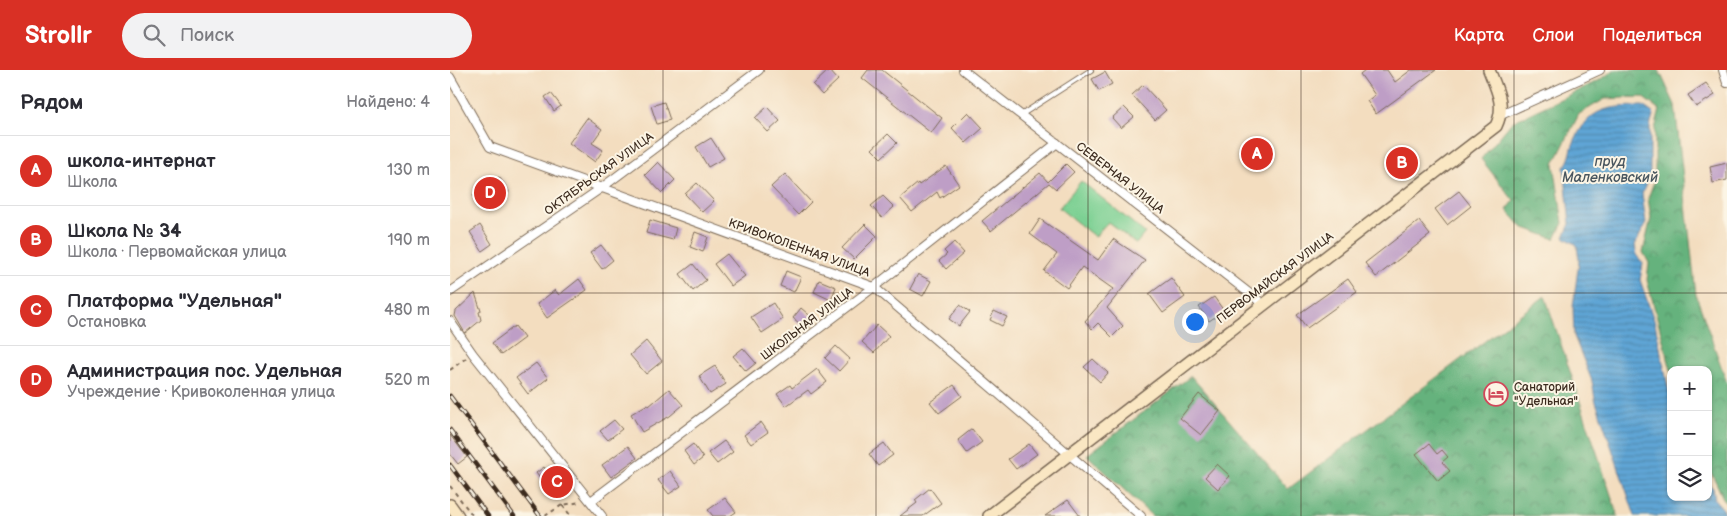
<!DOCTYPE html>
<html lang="ru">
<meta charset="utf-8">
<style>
:root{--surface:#fff;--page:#f2f2f3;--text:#2b2b33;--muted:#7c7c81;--line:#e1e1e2;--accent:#d93025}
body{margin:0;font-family:"Balsamiq Sans",sans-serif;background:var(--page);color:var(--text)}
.controls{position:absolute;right:15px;bottom:15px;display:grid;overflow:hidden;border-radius:10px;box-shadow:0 1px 4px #0004}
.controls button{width:45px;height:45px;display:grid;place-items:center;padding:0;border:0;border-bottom:1px solid var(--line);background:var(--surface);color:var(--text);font:25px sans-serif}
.you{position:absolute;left:744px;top:251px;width:18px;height:18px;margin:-12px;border:4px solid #fff;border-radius:50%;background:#1a73e8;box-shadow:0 0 0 8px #1a73e833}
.badge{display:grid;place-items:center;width:32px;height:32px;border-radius:50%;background:var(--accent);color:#fff;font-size:16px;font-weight:700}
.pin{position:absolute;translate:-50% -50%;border:2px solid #fff;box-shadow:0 1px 5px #0006}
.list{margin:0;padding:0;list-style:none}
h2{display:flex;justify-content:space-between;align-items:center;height:65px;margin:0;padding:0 20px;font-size:21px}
h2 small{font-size:16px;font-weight:400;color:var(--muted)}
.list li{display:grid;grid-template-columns:32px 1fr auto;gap:15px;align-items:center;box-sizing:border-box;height:70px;padding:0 20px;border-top:1px solid var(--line)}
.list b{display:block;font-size:19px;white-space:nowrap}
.list p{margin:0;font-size:16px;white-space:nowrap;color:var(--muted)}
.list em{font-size:16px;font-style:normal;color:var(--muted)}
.icon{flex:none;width:28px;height:28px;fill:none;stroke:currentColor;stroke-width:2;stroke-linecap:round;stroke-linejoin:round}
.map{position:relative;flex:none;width:1277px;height:446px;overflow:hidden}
header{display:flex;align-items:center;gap:30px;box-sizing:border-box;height:70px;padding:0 25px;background:var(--accent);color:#fff}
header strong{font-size:24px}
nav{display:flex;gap:28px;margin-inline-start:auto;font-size:18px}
.search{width:350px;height:45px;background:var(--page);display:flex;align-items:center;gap:12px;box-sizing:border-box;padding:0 18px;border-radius:28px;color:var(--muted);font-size:19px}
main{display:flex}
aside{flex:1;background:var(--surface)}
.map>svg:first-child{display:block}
.green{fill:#7cd093;stroke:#5c7d58}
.forest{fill:url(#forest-crowns);stroke:#506e4e}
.water{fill:url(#water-rules);stroke:#4d687a}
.building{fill:#be9ec6}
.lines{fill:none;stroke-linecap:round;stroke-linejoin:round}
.lane-casing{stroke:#7b6956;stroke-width:6}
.street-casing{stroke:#7b6956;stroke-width:10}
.secondary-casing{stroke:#7b6956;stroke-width:14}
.path{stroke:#7b6956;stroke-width:2;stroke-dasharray:4 4;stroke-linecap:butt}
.lane{stroke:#fff;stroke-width:4}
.street{stroke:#fff;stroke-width:8}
.secondary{stroke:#fae7c3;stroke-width:11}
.rail-casing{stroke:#3b2a1e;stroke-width:4.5}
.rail{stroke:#fcf5e5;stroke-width:2.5;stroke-dasharray:8;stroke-linecap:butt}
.grid{fill:none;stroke:#3b2a1e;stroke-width:1;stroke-opacity:0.55}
.labels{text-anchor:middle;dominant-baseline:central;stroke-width:4;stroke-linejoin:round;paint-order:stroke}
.street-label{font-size:12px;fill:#3b2a1e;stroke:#fcf5e5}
.poi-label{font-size:12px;fill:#3b2a1e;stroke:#fcf5e5;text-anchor:start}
.water-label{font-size:14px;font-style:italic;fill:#48555e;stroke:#fcf5e5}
</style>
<header>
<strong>Strollr</strong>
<div class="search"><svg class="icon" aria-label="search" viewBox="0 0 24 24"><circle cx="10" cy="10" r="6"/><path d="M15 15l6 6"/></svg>Поиск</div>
<nav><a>Карта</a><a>Слои</a><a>Поделиться</a></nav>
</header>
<main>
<aside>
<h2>Рядом<small>Найдено: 4</small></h2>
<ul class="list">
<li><span class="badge">A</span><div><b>школа-интернат</b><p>Школа</p></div><em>130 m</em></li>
<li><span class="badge">B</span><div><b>Школа № 34</b><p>Школа · Первомайская улица</p></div><em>190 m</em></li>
<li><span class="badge">C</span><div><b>Платформа &quot;Удельная&quot;</b><p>Остановка</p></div><em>480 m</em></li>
<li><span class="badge">D</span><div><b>Администрация пос. Удельная</b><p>Учреждение · Кривоколенная улица</p></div><em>520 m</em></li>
</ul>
</aside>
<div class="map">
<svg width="1277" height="446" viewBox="0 0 1277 446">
<defs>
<pattern id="forest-crowns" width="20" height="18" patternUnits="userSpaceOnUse" patternTransform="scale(1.25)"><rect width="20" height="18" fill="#65b27d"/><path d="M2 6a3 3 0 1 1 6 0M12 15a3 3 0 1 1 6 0" fill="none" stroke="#549166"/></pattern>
<pattern id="water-rules" width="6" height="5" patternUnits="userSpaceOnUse" patternTransform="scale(1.25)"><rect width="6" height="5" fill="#5fa5d5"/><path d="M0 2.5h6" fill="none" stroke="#5087ac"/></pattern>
</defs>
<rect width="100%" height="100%" fill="#fcf5e5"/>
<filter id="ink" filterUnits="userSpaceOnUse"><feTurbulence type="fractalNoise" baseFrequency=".02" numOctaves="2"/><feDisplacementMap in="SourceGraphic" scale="10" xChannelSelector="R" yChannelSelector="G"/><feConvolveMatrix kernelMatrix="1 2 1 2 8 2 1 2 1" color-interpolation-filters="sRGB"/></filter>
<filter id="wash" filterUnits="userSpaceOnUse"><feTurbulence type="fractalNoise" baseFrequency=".0096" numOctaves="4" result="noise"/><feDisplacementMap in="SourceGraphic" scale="20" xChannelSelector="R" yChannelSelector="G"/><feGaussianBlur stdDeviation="1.12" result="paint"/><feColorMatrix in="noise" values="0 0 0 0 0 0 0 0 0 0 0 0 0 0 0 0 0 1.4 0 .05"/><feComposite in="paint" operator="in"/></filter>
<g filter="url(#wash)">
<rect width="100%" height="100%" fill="#f3ddbf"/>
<polygon class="green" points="631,111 695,163 686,174 658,152 645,167 609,138"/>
<g class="forest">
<path d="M 1164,0 L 1209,0 L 1225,35 L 1246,225 L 1277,313 L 1277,435 C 1269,423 1267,410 1258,399 L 1258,300 L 1221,300 L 1197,210 L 1199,193 L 1193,182 L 1201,148 L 1198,128 L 1205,109 L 1205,59 L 1210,40 L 1192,27 L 1155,29 L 1129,44 L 1104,94 L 1113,153 L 1105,169 L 1072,157 L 1057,140 L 1064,131 L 1031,89 L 1062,52 L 1150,10 Z"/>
<polygon points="1095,226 1168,446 702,446 637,385 741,306 838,419"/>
</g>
<path class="water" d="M 1193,36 L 1204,44 L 1200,56 L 1200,105 L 1192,124 L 1196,153 L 1185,175 L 1187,186 L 1193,193 L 1190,210 L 1205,253 L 1221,332 L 1221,427 L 1258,427 L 1258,414 L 1263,418 L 1265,430 L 1274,440 L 1275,446 L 1185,446 L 1145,329 L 1142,311 L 1124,266 L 1123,237 L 1129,190 L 1127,175 L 1114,167 L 1120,154 L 1114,97 C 1121,89 1120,82 1124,72 C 1140,36 1158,37 1193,36 Z"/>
<g id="blocks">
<g class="building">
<polygon points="379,0 388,10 372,25 363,15"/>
<polygon points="418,0 432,0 492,48 481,63 412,8"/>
<polygon points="915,0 937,0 945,12 961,0 986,0 926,44 917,31 925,25 910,4"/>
<polygon points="655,2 662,14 649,21 642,9"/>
<polygon points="1256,13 1265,25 1246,37 1238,25"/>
<polygon points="693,15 716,40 705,50 682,25"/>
<polygon points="101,23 111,36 104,41 95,27"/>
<polygon points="214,32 220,50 207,54 201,36"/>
<polygon points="317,37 330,51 318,62 305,48"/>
<polygon points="674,37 684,47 671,58 662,48"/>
<polygon points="518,42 533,58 516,73 502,58"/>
<polygon points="137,48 152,59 142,73 153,80 145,92 119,73"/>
<polygon points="438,64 447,73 431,88 422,79"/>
<polygon points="261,68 274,88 258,97 246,77"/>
<polygon points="208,92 225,110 212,123 195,105"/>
<polygon points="1277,93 1277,110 1263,113 1260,97"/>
<polygon points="616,94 624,102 606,119 599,113 541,161 532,151 590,103 598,112"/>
<polygon points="496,96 509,115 490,128 487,122 462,142 450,128 468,113 469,115"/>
<polygon points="335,104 361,132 348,145 321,117"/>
<polygon points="49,107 59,122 33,140 23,125"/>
<polygon points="247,113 264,131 252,142 235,124"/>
<polygon points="1009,121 1021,136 997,155 985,139"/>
<polygon points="433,126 444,137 432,148 421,136"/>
<polygon points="590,149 648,190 663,169 695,190 657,238 673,256 662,267 648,253 642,259 635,251 663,219 632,197 617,218 594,201 607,184 580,164"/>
<polygon points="200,150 226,158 223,170 196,163"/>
<polygon points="969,151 980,165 926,207 915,193"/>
<polygon points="415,154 427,166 404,189 392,178"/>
<polygon points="30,155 42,174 32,181 20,162"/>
<polygon points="245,162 258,167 253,182 240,177"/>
<polygon points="504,172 514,183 496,199 489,191 497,184 494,181"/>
<polygon points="151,175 163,190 152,199 140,183"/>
<polygon points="277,184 295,206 281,216 264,194"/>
<polygon points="243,194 256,210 243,221 230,204"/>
<polygon points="336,201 351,207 344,222 330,216"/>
<polygon points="468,204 481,211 473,226 460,219"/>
<polygon points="721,208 735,227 713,243 699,224"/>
<polygon points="129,209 137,220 97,248 87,234 105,220 109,225"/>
<polygon points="898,209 907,222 857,258 847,245"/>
<polygon points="369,210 386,217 381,230 364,222"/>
<polygon points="25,223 31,241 29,242 31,250 15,263 5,246 6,241"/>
<polygon points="764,227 774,241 759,251 749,237"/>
<polygon points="323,233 333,249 312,263 301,247"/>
<polygon points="510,235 520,242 509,256 499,249"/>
<polygon points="351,238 365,250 357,260 343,248"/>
<polygon points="544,241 557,247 552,256 540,250"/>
<polygon points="427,255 439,266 424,283 412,272"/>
<polygon points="65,256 74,268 51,285 42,273"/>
<polygon points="196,271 212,291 196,304 180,285"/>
<polygon points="386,276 400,289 389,301 375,288"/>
<polygon points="293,278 306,293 296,301 283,286"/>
<polygon points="643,289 658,303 650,312 634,297"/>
<polygon points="86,293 98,308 78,324 66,308"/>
<polygon points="265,296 276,314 260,324 249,306"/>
<polygon points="367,299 377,312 361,324 358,320 336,336 327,324 340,315 342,318"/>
<polygon points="504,315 512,326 489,343 480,332"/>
<polygon points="219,319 233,335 220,346 192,362 181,344 198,334 199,336"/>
<polygon points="749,324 770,341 751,365 730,348"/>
<polygon points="164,350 172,359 158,370 150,361"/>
<polygon points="311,352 318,362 301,374 294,365"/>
<polygon points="522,359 532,372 517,383 508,370"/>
<polygon points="0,365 17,387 8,394 0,384"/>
<polygon points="274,371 283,382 267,394 258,383"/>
<polygon points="434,373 443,385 428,396 419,384"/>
<polygon points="243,374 253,388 244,395 234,381"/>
<polygon points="579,374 587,384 566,399 558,389"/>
<polygon points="979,374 987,384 992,380 998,387 992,392 1000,401 988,411 966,384"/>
<polygon points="178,376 187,388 161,407 152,395"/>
<polygon points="767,394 780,406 768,419 755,407"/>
<polygon points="94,397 109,417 101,423 86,403"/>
<polygon points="220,401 231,416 219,424 208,410"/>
<polygon points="480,418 491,433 473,446 450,446 467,433 465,430"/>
<polygon points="275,428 286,442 280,446 263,446 258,440"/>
<polygon points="618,430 630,446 595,446"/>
</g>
</g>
</g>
<g filter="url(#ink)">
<use href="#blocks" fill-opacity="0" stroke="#7b6956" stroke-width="1"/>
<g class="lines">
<g class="lane-casing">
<polyline id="lane" points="571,45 641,0"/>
</g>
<g class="street-casing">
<g id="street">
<polyline points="513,0 813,234"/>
<polyline points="1273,0 1277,13"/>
<polyline points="0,7 40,77 424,217 691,446"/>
<polyline points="1051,45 1150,0"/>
<polyline points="0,222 150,119 309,0"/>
<polyline points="0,251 23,284 152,446"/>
<polyline points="141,431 424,217 607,73"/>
</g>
</g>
<g class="secondary-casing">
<g id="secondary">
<polyline points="0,435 8,446"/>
<path d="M 539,446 L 1046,56 C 1056,36 1047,20 1039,0"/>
</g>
</g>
<g class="path">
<polyline points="0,300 16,288"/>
<polyline points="0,416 23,446"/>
<polyline points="112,435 121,446"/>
<polyline points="95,446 112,435 131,432"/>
</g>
<use href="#lane" class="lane"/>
<use href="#street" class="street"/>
<use href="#secondary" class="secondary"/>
<g class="rail-casing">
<g id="rail">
<polyline points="0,326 90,446"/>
<polyline points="0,360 64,446"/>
<polyline points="0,395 38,446"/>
</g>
</g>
<use href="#rail" class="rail"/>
</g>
</g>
<path class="grid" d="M 213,0 L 213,446M 426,0 L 426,446M 638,0 L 638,446M 851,0 L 851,446M 1064,0 L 1064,446M 0,223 L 1277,223"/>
<defs>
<g id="hotel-ring" transform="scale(1.25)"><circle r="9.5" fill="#fcf5e5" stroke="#d1495b" stroke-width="1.5"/><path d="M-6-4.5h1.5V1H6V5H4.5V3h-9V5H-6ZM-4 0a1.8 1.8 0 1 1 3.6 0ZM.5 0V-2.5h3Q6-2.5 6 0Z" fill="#d1495b"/></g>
</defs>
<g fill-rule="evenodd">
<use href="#hotel-ring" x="1046" y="324"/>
</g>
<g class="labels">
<g class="street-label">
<text transform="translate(149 104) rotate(-36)">ОКТЯБРЬСКАЯ УЛИЦА</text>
<text transform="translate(670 108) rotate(38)">СЕВЕРНАЯ УЛИЦА</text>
<text transform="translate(349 178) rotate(20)">КРИВОКОЛЕННАЯ УЛИЦА</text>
<text transform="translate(825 208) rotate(-37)">ПЕРВОМАЙСКАЯ УЛИЦА</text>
<text transform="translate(357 254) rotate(-37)">ШКОЛЬНАЯ УЛИЦА</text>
</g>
<g class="poi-label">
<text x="1064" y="317">Санаторий<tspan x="1064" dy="14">"Удельная"</tspan></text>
</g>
<g class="water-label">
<text x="1160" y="91">пруд<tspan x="1160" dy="16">Маленковский</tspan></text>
</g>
</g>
</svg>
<div class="controls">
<button>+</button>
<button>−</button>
<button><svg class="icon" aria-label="layers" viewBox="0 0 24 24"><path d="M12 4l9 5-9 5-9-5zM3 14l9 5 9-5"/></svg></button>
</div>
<div class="you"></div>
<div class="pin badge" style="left:807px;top:84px">A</div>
<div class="pin badge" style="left:952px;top:93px">B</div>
<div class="pin badge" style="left:107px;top:412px">C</div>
<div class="pin badge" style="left:40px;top:123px">D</div>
</div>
</main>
